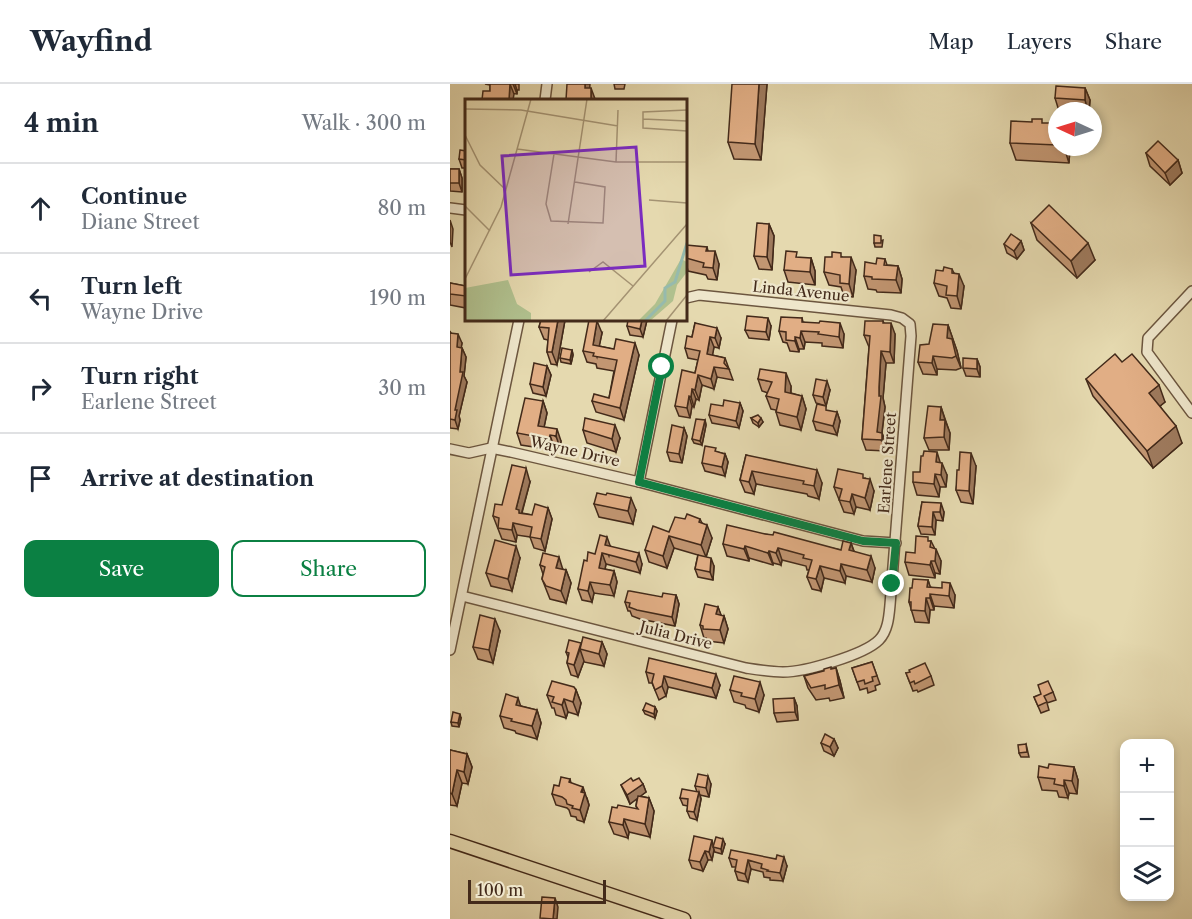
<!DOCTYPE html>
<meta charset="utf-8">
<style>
:root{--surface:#fff;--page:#f2f2f3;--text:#1f2937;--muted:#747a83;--line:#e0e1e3;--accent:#0b8043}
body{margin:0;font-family:"Libre Caslon Text",serif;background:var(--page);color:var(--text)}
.controls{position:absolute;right:18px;bottom:18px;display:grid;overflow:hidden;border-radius:12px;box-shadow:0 3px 9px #0003}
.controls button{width:54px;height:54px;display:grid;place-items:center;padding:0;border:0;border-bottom:2px solid var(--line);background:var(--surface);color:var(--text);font:30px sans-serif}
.compass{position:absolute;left:598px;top:18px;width:54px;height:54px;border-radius:50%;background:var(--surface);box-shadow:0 3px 9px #0003;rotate:274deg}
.scale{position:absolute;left:18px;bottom:15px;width:138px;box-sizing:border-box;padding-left:6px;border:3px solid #432a1a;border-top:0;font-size:16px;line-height:21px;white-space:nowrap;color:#432a1a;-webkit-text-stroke:4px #eee6cb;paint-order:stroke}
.stop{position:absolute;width:18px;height:18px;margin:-14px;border:4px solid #0b8043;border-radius:50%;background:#fff}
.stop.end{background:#0b8043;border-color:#fff;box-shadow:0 2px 6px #0008}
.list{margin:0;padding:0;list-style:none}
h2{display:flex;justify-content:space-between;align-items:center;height:78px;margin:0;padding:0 24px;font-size:26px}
h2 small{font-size:20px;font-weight:400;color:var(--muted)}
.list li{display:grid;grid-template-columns:39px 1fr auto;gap:18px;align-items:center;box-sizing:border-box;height:90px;padding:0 24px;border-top:2px solid var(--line)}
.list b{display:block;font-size:22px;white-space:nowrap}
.list p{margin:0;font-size:20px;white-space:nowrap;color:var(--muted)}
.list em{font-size:20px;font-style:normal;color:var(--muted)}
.actions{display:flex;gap:12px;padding:18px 24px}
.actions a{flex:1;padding:14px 0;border:2px solid var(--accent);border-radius:12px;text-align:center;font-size:21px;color:var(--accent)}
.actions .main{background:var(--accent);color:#fff}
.icon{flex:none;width:33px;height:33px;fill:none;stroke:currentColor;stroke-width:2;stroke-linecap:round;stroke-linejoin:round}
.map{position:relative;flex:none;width:742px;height:835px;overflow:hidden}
header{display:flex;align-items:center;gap:36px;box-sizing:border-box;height:84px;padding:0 30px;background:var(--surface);border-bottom:2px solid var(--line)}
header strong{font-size:28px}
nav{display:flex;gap:33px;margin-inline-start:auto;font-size:21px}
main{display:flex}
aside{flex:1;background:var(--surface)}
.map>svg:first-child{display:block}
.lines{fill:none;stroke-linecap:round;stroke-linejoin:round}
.minor-casing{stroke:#6c563f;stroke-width:12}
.major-casing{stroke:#432a1a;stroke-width:15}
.minor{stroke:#eee6cb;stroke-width:9}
.major{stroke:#e5d9af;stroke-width:12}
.wall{fill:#c29672;stroke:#432a1a;stroke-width:1.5}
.shaded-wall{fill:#9e7a5d;stroke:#432a1a;stroke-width:1.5}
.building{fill:#e1ae85;stroke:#432a1a;stroke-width:1.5}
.route{stroke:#0b8043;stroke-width:8}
.labels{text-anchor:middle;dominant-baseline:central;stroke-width:4.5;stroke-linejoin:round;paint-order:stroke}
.street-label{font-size:15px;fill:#432a1a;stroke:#eee6cb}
.inset-river{fill:none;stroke:#96baad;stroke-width:3}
.inset-road{fill:none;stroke:#a49373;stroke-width:1.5}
.view{fill:#7b2cbf;fill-opacity:0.15;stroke:#7b2cbf;stroke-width:3}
.inset-edge{fill:none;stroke:#432a1a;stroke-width:3}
</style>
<header>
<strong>Wayfind</strong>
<nav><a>Map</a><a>Layers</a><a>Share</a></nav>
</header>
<main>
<aside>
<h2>4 min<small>Walk · 300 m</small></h2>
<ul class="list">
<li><svg class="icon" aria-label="ahead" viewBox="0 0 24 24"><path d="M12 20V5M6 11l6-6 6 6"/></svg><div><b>Continue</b><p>Diane Street</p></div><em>80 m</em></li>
<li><svg class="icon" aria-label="left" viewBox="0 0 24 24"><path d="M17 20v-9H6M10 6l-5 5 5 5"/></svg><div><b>Turn left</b><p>Wayne Drive</p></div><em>190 m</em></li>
<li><svg class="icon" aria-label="right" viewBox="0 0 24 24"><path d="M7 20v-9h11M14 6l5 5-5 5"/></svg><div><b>Turn right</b><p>Earlene Street</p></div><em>30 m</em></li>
<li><svg class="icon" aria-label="arrive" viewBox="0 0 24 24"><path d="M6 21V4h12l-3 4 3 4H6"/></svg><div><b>Arrive at destination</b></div></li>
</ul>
<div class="actions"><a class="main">Save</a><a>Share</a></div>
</aside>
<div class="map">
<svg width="742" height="835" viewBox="0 0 742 835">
<rect width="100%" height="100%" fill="#e5d9af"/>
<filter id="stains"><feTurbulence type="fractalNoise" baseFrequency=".00333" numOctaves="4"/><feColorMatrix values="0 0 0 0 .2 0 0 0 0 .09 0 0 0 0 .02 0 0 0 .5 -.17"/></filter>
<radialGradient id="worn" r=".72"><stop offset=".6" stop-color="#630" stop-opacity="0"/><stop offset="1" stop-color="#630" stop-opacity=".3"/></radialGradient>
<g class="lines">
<g class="minor-casing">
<g id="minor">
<polyline points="95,16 97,0"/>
<polyline points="0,124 16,126"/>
<polyline points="742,207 698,254 697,268 742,329"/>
<polyline points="0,365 19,369 41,364 61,368 189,398 413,457 446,459"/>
<polyline points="189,398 222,236"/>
<path d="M 12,512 L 296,584 C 309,586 321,588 333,588 C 355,588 414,571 429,556 C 438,547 439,532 440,521 L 461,252 L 460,240 L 452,234 L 441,231 L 249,211 L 236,214"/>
<polyline points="0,566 69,236"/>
</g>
</g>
<g class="major-casing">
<polyline id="major" points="0,757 234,835"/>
</g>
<use href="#minor" class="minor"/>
<use href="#major" class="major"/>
</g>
<g class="wall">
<polygon points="35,0 69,0 69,6 67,6 67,10 40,7 40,1"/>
<polygon points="164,0 175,0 174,5 165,5"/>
<polygon points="317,0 311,76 284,75 278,58"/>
<polygon points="635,4 640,16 639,27 609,27 605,14"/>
<polygon points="607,39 607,63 620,63 619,79 566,76 560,59"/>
<polygon points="16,67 16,84 12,84 9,75"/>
<polygon points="696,69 728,76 732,89 720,101 700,82"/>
<polygon points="0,85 9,85 12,94 12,108 0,107"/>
<polygon points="581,139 645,176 627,194 587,156"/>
<polygon points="319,140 324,152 322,186 309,185 304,172"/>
<polygon points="433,156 432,163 425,163 424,159"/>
<polygon points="571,157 574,166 567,175 557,169 554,160"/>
<polygon points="257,163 258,167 269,180 267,196 258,195 256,191 238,187 236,179 236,174"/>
<polygon points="392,173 406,186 403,213 394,212 391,203 379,201 374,188"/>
<polygon points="361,174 365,187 365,201 338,198 334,186"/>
<polygon points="435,175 437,181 448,182 452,195 451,209 427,208 426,206 418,205 414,192 426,180"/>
<polygon points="502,185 504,189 514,202 511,225 501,224 497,214 489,212 484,199 493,187"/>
<polygon points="0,199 16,202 16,224 0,221"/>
<polygon points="352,234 353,238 394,250 393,264 372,262 372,259 355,258 354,265 349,265 349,268 340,267 337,259 333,258 329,247"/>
<polygon points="91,236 115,236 107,281 101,280 97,268 98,256 94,255 89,243"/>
<polygon points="197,236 193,253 180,251 177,242"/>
<polygon points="433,237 434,239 445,250 444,279 436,279 433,314 435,323 432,349 436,360 436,367 416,366 412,355 419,263 414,251"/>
<polygon points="245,239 271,254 269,264 264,263 262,271 275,274 283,296 267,293 264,305 252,301 249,316 246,315 244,323 242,322 240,334 229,332 225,322 245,289 248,276 238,274 235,264 242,253"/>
<polygon points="498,241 507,267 511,284 506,286 487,285 487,291 473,290 468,278"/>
<polygon points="321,242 319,256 299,254 295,246"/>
<polygon points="0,247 1,249 12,259 11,263 12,264 16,273 14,292 17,298 9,332 10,336 8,345 0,344"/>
<polygon points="152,249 149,262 189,271 174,336 146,328 142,317 159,314 164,287 147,284 146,280 137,278 133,267"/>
<polygon points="122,266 123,271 121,280 111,278 110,274"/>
<polygon points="527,275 530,283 530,293 516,292 513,284"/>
<polygon points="672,278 715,318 710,322 732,359 703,384 643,312 636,295"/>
<polygon points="97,282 101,291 96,312 83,309 80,300"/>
<polygon points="308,295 341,302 341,309 352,312 356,325 351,346 330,341 326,328 326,326 321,325 316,312 318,309 312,307"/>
<polygon points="380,306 376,322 366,319 363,311"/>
<polygon points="93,317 97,329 94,343 111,357 110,364 104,363 103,366 71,361 67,349"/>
<polygon points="290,319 293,327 289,344 262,339 259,331"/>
<polygon points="491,323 500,349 499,366 479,366 474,354"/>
<polygon points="387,328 390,337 387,351 366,346 363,337"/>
<polygon points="301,334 313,338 309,343 303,339"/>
<polygon points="255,336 256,341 252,361 244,359 242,355"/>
<polygon points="234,344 237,352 232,379 220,377 217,368"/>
<polygon points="133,346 170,354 166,368 137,359"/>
<polygon points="267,368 275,370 278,378 275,392 255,387 252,379"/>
<polygon points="296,371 372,399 369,415 358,412 357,410 306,400 304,410 295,408 290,396"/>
<polygon points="490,379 497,391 496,403 490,403 489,413 467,411 463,398 470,388"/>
<polygon points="526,382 523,420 511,418 506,406 509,386"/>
<polygon points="415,394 424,407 420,426 406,423 404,430 394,428 384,403"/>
<polygon points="80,398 72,429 82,431 98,424 102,435 95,467 84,464 80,453 67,451 66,458 52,455 43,432 52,421"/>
<polygon points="472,418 494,428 493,437 486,436 485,451 471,450 468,442"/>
<polygon points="144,420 186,426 183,440 149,433"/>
<polygon points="235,435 250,435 252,439 262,454 256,473 264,482 263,496 248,493 245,485 248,471 224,464 217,484 199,478 195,466"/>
<polygon points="315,450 391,466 401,459 404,467 425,484 422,498 396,492 395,499 374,494 371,507 362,505 357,493 359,486 357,486 356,482 332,476 331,481 323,479 323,481 299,474 299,477 277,472 273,460"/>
<polygon points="480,457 481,457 491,477 490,490 485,489 485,494 459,491 455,478"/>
<polygon points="160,462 192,480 190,489 156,480 155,485 164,487 167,498 164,512 144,509 142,518 132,516 128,505 137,477 145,470"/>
<polygon points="70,474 62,507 41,502 36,489"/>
<polygon points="90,481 116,486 121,499 116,519 100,515 92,495 93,490"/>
<polygon points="478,496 480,503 505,511 504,524 484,522 484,526 480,526 479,539 465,538 459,518 462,504"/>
<polygon points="226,511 229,520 225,542 190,535 182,532 180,527 178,527 175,518"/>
<polygon points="268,523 271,532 274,532 278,545 274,559 257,557 256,554 254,554 250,541"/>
<polygon points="50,547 43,579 28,575 23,563"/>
<polygon points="152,558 157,570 154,582 134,578 134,577 128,593 121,591 117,579 118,573 116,568 131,559"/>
<polygon points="422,578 430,600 425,602 426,606 418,609 417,604 410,606 402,584"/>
<polygon points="386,584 390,597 394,614 380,617 379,614 366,616 358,604 354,592"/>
<polygon points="196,588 270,601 266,614 218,603 216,612 209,616 202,599 199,599"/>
<polygon points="456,589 481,592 484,601 468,608 467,606 463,607"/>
<polygon points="126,606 131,619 128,631 118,628 116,634 106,631 104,624 102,624 97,611"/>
<polygon points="280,606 314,611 309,628 296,624 295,621 284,618"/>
<polygon points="603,608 606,616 597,619 599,626 591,629 584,613"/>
<polygon points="344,614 347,622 348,636 327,638 324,629"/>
<polygon points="71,622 87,626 91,639 87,655 66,649 65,647 54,644 50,632"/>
<polygon points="205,623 207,627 205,634 195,630 193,626"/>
<polygon points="11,634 9,643 2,642 1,638"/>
<polygon points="384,655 388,664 384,672 374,667 371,659"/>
<polygon points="576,660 579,673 571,673 569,669"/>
<polygon points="0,666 17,670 22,683 18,700 12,699 7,722 0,721"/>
<polygon points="624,683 628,696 627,710 619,709 618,714 609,713 607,707 592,706 588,693 598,684"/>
<polygon points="120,695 121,699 137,714 139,721 134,738 127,736 126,733 121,732 119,726 117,724 106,721 102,710 109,702"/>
<polygon points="183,697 193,700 196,708 190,712 199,714 204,727 200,753 179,748 178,754 164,750 159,738 167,724 187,725 186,722 187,714 180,720 171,701"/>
<polygon points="261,700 259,713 250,711 251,715 247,736 240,734 237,727 238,722 233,721 230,714 247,708 245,702"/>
<polygon points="275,760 272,770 265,768 264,766 262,776 258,776 253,787 242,784 239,776 264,762"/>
<polygon points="279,774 337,782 333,797 320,796 320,794 314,793 313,788 301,785 298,798 288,796 285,787 286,783 282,783"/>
</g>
<g class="shaded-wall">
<polygon points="60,0 64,10 63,16 59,16"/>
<polygon points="63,0 65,0 67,6 67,10"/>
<polygon points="135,0 140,0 139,14 135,4"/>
<polygon points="309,0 317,0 311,76 305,60"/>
<polygon points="141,4 145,15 145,16 141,16"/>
<polygon points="635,4 640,16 639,27 638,27 635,16"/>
<polygon points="614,63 620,63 619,79"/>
<polygon points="728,76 732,89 720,101 715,89"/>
<polygon points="9,85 12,94 12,108 9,99"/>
<polygon points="0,136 3,145 2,163 0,158"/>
<polygon points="319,140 324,152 322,186 317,173"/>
<polygon points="571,157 574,166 567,175 564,167"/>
<polygon points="638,159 645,176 627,194 621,177"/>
<polygon points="265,167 269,180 267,196 263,184"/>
<polygon points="401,173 406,186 403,213 399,200"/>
<polygon points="361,174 365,187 365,201 360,188"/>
<polygon points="448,182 452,195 451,209 446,196"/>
<polygon points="509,190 514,202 511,225 507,212"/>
<polygon points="318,234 321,242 319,256 316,248"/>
<polygon points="108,236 115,236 107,281 102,268"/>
<polygon points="192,236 197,236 193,253 190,245"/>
<polygon points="147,237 152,249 147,273 143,261"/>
<polygon points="390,239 394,250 393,264 389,253"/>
<polygon points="441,239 445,250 444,279 440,268"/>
<polygon points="498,241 507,267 511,284 506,272 497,254"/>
<polygon points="267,244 271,254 269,264 265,254"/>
<polygon points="351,247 355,258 354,265 350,254"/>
<polygon points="8,250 12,259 10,272 7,263"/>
<polygon points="260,253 264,263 261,280 257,270"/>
<polygon points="345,253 349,265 349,268 345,257"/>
<polygon points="185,259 189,271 174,336 170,324"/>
<polygon points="12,264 16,273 14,292 17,298 9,332 10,336 8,345 5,336 5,326 10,288"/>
<polygon points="122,266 123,271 121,280 120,276"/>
<polygon points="431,267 436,279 433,314 435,323 431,356 427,348"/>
<polygon points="483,272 487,285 487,291 482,279"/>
<polygon points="527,275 530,283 530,293 527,285"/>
<polygon points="97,282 101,291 96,312 93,303"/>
<polygon points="264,283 267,293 264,305 261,295"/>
<polygon points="336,289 341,302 340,321 335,308"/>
<polygon points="248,291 252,301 249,316 245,306"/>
<polygon points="377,297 380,306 376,322 373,313"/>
<polygon points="709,301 715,318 705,326 699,309"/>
<polygon points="242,305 246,315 244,323 241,313"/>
<polygon points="239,312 242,322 240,334 237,324"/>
<polygon points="352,312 356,325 351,346 347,333"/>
<polygon points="93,317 97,329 92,353 88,342"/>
<polygon points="290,319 293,327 289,344 286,337"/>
<polygon points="491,323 495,336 490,336"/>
<polygon points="387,328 390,337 387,351 383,342"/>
<polygon points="311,334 313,338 309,343 308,339"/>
<polygon points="255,336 256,341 252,361 250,357"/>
<polygon points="495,336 500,349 499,366 494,353"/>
<polygon points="165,341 170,354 166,368 162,355"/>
<polygon points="726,342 732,359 703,384 697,367"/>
<polygon points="234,344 237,352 232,379 229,370"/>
<polygon points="107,345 111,357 110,364 106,352"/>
<polygon points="432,349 436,360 436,367 432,356"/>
<polygon points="100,351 104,363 103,366 99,355"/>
<polygon points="487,368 491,381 486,378"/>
<polygon points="521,369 526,382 523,420 519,407"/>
<polygon points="275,370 278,378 275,392 272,383"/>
<polygon points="492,379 497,391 496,403 491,391"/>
<polygon points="76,384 80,398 71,431 66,425"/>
<polygon points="367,386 372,399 369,415 364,402"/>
<polygon points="302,387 306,400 304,410 299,398"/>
<polygon points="485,390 490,403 489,413 484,400"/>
<polygon points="420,395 424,407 420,426 415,414"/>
<polygon points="402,410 406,423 404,430 400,418"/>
<polygon points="181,414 186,426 183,440 178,427"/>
<polygon points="491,419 494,428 493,437 490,428"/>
<polygon points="98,424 102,435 95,467 91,455"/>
<polygon points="483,428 486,436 485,451 482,443"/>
<polygon points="63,439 67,451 66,458 62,446"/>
<polygon points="257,441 262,454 256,473 251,461"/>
<polygon points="219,452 224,464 217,484 213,472"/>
<polygon points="157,453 161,464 159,472 155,461"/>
<polygon points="401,459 405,471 399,466"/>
<polygon points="66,462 70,474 62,507 58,495"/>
<polygon points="295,462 299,474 299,477 294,465"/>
<polygon points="328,464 332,476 331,481 326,469"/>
<polygon points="486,465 491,477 490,490 485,477"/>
<polygon points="319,467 323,479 323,481 318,469"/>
<polygon points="152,469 156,480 153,495 149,484"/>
<polygon points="189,469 192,480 190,489 186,478"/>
<polygon points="421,472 425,484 422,498 417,486"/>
<polygon points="109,473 113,486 106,484"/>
<polygon points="261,474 264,482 263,496 260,488"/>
<polygon points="481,477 485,489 485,494 480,481"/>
<polygon points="391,480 396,492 395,499 390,487"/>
<polygon points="370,482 374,494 371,507 366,495"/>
<polygon points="116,486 121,499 116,519 111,507"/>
<polygon points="164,487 167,498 164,512 160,501"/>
<polygon points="478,496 482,508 480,510 484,522 484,526 480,514 477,503"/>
<polygon points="140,498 144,509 142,518 138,507"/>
<polygon points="500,499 505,511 504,524 499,512"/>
<polygon points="226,511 229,520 225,542 222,533"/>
<polygon points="476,514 480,526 479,539 475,527"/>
<polygon points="268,523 273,536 274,532 278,545 274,559 270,546 266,530"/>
<polygon points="45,535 50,547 43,579 39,566"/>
<polygon points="152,558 157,570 154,582 149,570"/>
<polygon points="130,565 134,577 128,593 124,581"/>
<polygon points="386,584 390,597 394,614 389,601"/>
<polygon points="266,590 270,601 266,614 262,604"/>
<polygon points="214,592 218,603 216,612 212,602"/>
<polygon points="310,598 314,611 309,628 305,615"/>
<polygon points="126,606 131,619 128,631 123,618"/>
<polygon points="68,614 72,626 66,621"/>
<polygon points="344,614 347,622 348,636 345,628"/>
<polygon points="114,615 118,628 116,634 112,621"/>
<polygon points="205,623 207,627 205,634 204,630"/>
<polygon points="87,626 91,639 87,655 82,642"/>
<polygon points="10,630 11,634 9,643 8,639"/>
<polygon points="384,655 388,664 384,672 380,663"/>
<polygon points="17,670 22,683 18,700 14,688"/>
<polygon points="624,683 628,696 627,710 622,697"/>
<polygon points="7,686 12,699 7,722 2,710"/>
<polygon points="258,692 261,700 259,713 256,704"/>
<polygon points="614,696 619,709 618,714 614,702"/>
<polygon points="193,700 196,708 180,720 177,711"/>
<polygon points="133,703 139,721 134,738 130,726"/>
<polygon points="249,708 251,715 247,736 244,728"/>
<polygon points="199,714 204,727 200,753 195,740"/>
<polygon points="174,735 179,748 178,754 173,741"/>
<polygon points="273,755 275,760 272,770 271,765"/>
<polygon points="262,756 264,766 262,776 259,768"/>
<polygon points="255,767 258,776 253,787 250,778"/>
<polygon points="334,773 337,782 333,797 330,789"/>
<polygon points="298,776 301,785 298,798 295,790"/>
<polygon points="105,814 108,823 107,835 103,835"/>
</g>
<g class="building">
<polygon points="40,0 60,0 59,16 32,16 33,7 40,7"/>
<polygon points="117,0 135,0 135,4 141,4 141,16 116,16"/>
<polygon points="282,0 309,0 305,60 278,58"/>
<polygon points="606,2 635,4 635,16 605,14"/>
<polygon points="158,15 177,16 158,16"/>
<polygon points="582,35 592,35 592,39 607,39 607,61 560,59 561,37 582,38"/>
<polygon points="708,57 728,76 715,89 696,69"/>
<polygon points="10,66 16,67 16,76 9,75"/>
<rect x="0" y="85" width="9" height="14"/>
<polygon points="599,121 638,159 621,177 581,139"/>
<polygon points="307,139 319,140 317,173 304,172"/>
<polygon points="561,150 571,157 564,167 554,160"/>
<polygon points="424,151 431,152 431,159 424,159"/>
<polygon points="236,161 257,163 256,167 265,167 263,184 253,183 254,179 236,174"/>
<polygon points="336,167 347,168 346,173 361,174 360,188 334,186"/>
<polygon points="382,168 391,169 391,173 401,173 399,200 390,199 390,191 374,188 375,173 382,173"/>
<polygon points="427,174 435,175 434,181 448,182 446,196 422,195 422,193 414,192 415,178 426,180"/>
<polygon points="494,183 502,185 502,189 509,190 507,212 496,211 497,202 484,199 486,186 493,187"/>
<polygon points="0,199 16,202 16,212 0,210"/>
<polygon points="297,232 318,234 316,248 295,246"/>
<polygon points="331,233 352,234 352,238 369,239 370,237 390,239 389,253 368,250 369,248 351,247 350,254 345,253 345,257 336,256 336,248 329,247"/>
<polygon points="91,236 108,236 102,268 97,268 99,244 89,243"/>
<polygon points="139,236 147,237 143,261 164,265 166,255 185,259 170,324 142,317 144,310 159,314 167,276 143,272 144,269 133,267"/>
<polygon points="178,236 192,236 190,245 177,242"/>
<polygon points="415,237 433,237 433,239 441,239 440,268 431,267 429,303 429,312 431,312 427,348 432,349 432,356 412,355 420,252 414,251"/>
<polygon points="245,239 267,244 265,254 260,253 257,270 275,274 274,279 279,285 264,283 261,295 248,291 245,306 242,305 241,313 239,312 237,324 225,322 232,286 245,289 250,267 235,264 237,252 242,253"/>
<polygon points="483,240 498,241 497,254 502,255 506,272 502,274 483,272 482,279 468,278 470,261 479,260"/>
<polygon points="0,249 8,250 7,263 12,264 10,288 13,288 5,326 7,326 5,336 0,335"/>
<polygon points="112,264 122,266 120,276 110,274"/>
<polygon points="665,270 672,278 682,270 709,301 699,309 726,342 697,367 636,295"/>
<polygon points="513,274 527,275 527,285 513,284"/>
<polygon points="84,279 97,282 93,303 80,300"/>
<polygon points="310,285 336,289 335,308 352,312 347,333 326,328 329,315 316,312 322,298 308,295"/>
<polygon points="366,295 377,297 373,313 363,311"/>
<polygon points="75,314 93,317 88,342 107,345 106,352 100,351 99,355 67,349"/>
<polygon points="274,316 290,319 286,337 259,331 261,320 273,322"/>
<polygon points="367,320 376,322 376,326 387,328 383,342 363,337"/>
<polygon points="478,322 491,323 490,336 495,336 494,353 474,354"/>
<polygon points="308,331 311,334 308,339 301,334"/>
<polygon points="135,334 165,341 162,355 133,346"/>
<polygon points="246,335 255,336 250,357 242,355"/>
<polygon points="222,341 234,344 229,370 217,368"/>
<polygon points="255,362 266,364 265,367 275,370 272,383 252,379"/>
<polygon points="474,367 487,368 486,378 492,379 491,391 485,390 484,400 463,398 463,388 470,388 471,372 473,372"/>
<polygon points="510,368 521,369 519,407 506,406 507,386 509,386"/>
<polygon points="296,371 367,386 364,402 353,400 354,397 302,387 299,398 290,396"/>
<polygon points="62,381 76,384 76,386 66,425 69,426 69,429 82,431 85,420 98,424 91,455 80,453 82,443 63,439 62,446 48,444 49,434 43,432 45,420 52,421"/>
<polygon points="388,385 413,390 413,394 420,395 415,414 402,410 400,418 389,416 392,405 384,403"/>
<polygon points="147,409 156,411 157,409 181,414 178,427 144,420"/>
<polygon points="472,418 491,419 490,428 483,428 482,443 468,442"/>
<polygon points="237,430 250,435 249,438 257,441 251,461 219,452 213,472 195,466 203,442 219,448 225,433 235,435"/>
<polygon points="277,441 315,450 323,451 324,448 391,466 393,457 401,459 399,466 421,472 417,486 391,480 390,487 370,482 366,495 357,493 362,476 353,474 354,471 328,464 326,469 319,467 318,469 295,462 294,465 273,460"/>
<polygon points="150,451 157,453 155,461 189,469 186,478 152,469 149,484 164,487 160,501 140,498 138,507 128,505 134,476 137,477 138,468 145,470"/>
<polygon points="466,452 478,453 478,457 481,457 480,463 486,465 485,477 481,477 480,481 455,478 456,468 465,469"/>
<polygon points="45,456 66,462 58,495 36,489"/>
<polygon points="93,469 109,473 106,484 116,486 111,507 96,502 92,495 95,483 90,481"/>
<polygon points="248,471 261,474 260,488 245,485"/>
<polygon points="463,495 478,496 477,503 492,504 492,498 500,499 499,512 480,510 480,514 476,514 475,527 461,526 461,518 459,518 460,504 462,504"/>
<polygon points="178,507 180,507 212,513 213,509 226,511 222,533 187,526 179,523 180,519 175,518"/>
<polygon points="255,520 268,523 266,530 274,532 270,546 253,545 253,542 250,541"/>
<polygon points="30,531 45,535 39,566 23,563"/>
<polygon points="133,553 152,558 149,570 130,565"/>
<polygon points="119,556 131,559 124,581 117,579 119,569 116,568"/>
<polygon points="199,574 266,590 262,604 214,592 212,602 205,606 202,598 204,590 196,588"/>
<polygon points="422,578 427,592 422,593 423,597 415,600 414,596 407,598 402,584"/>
<polygon points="475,579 481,592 465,600 464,597 460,599 456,589 460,588 459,586"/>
<polygon points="381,583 381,585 386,584 389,601 375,605 375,601 361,604 354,592 374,587 374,585"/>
<polygon points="284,592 310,598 305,615 291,612 292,609 280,606"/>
<polygon points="102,597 124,603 126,606 123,618 114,615 112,621 102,618 104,613 97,611"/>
<polygon points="598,597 603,608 594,612 597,618 588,622 584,613 591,610 588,601"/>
<polygon points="56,610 68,614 66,621 87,626 82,642 61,637 62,635 50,632"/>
<polygon points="344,614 345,628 324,629 323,615"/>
<polygon points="196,619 205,623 204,630 193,626"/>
<polygon points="3,628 10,630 8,639 1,638"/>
<polygon points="375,650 384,655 380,663 371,659"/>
<polygon points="576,660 577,668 569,669 568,661"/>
<polygon points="0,666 17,670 14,688 7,686 2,710 0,709"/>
<polygon points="599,680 624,683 622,697 614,696 614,702 604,700 605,695 588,693 589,682 598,684"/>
<polygon points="248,690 258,692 256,704 245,702"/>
<polygon points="111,693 120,695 119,698 133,703 131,708 135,709 130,726 122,724 123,722 117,720 116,716 112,713 102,710 104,701 109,702"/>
<polygon points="181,694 183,697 189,694 193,700 177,711 171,701"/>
<polygon points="232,705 249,708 244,728 237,727 238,715 230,714"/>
<polygon points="188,712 199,714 195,740 174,735 173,741 159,738 162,723 167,724 168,721 188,725 186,722"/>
<polygon points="244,752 262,756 259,768 255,767 250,778 239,776"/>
<polygon points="266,753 273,755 271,765 263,763"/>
<polygon points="281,766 326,775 327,771 334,773 330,789 317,787 318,786 311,784 312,780 298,776 295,790 285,787 287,776 279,774"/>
<polygon points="92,813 105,814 103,835 90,834"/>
</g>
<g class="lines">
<polyline class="route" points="212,283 189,398 413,457 446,459 442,500"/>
</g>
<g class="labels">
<g class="street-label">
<text transform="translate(351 207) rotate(6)">Linda Avenue</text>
<text transform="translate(125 367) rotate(13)">Wayne Drive</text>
<text transform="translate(437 379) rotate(-86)">Earlene Street</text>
<text transform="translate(226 551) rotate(14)">Julia Drive</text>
</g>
</g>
<g transform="translate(15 15)">
<rect width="222" height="222" fill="#e5d9af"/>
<path d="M 216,160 L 222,163 L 222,173 L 212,186 L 208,202 L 185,222 L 173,222 L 190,205 ZM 43,181 L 52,205 L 66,214 L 66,222 L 0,222 L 0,189 Z" fill="#b0c08e"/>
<path class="inset-river" d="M 180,222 L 200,202 L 200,189 L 210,183 L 222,144"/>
<path class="inset-road" d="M 0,10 L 56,11 L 153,27M 222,11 L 178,13 L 178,29 L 222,32M 178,20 L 222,22M 0,36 L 15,66 L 41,91M 52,50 L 151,63 L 222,63M 89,55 L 81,105 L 86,122 L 138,124 L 140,88 L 110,83M 151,63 L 153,11M 184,101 L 222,104M 0,107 L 25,132M 103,125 L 122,0M 124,173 L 138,163 L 168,187M 0,180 L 36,108 L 66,0M 138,222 L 222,125M 201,222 L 222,196"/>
<path class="view" d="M 171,48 L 180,167 L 46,176 L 37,57 Z"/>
<rect width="222" height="222" class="inset-edge"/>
</g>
<rect width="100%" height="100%" filter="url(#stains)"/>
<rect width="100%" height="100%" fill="url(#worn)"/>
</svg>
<div class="controls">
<button>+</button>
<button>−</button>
<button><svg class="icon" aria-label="layers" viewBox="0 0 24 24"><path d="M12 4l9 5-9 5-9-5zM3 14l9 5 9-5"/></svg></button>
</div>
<svg class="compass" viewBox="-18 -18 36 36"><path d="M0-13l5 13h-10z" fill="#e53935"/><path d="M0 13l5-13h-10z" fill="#747a83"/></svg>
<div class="scale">100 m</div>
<div class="stop" style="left:212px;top:283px"></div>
<div class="stop end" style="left:442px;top:500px"></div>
</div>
</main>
